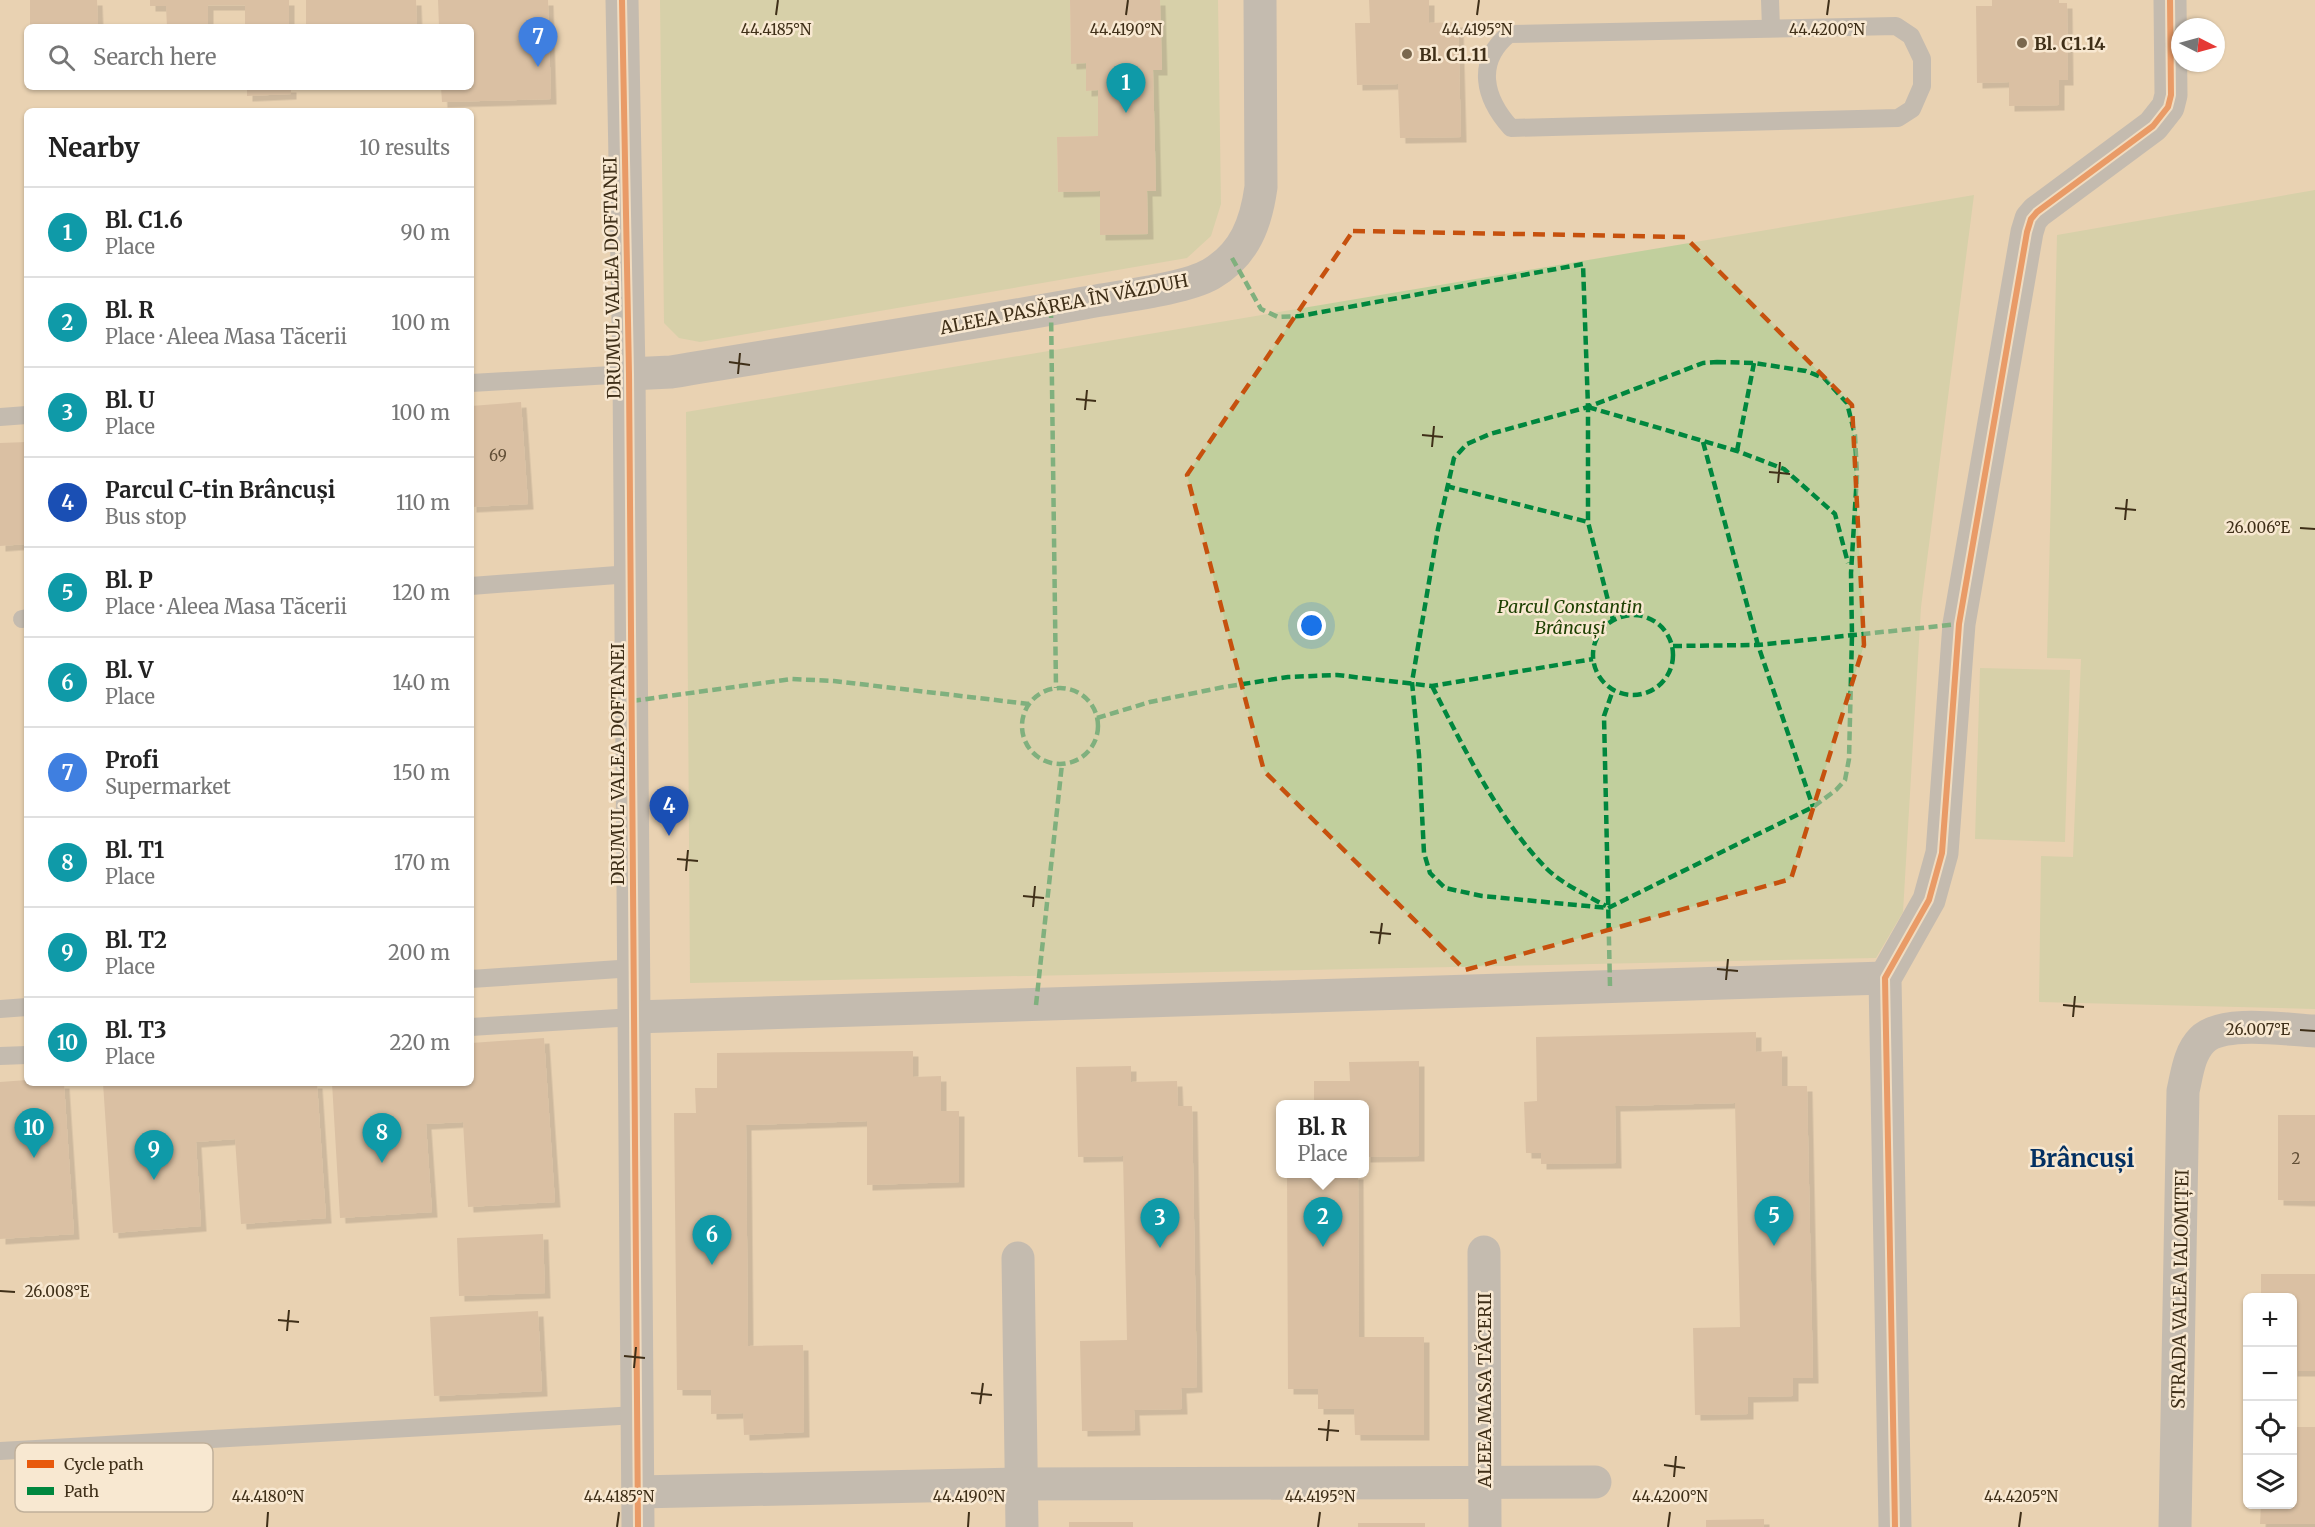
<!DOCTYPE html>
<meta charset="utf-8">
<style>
:root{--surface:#fff;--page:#f2f2f2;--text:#222;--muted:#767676;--line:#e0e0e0;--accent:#1a73e8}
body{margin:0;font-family:Merriweather,serif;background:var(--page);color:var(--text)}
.controls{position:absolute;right:18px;bottom:18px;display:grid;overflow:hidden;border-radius:9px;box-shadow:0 2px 4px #0004}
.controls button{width:54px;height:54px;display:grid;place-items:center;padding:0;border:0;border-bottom:2px solid var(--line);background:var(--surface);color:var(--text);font:30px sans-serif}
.compass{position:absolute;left:2171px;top:18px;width:54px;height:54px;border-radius:50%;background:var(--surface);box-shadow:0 2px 4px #0004;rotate:96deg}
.you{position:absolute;left:1312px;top:626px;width:21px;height:21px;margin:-15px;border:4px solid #fff;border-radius:50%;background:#1a73e8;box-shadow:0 0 0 9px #1a73e833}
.badge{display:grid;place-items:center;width:39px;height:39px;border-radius:50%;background:var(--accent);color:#fff;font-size:20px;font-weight:700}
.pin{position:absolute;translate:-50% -50px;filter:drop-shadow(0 2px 3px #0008)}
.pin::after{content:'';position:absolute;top:32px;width:21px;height:18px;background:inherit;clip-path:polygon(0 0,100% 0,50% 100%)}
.popup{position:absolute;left:1276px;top:1100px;width:93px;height:78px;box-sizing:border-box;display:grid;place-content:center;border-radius:9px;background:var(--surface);filter:drop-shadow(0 2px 4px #0005);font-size:20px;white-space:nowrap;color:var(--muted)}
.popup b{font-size:22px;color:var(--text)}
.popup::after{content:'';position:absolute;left:50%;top:100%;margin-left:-12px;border:12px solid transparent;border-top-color:var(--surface)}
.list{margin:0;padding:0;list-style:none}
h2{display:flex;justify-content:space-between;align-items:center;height:78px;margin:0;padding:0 24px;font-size:26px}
h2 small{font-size:20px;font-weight:400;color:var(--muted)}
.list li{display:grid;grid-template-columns:39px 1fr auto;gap:18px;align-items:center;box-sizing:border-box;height:90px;padding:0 24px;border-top:2px solid var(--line)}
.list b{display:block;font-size:22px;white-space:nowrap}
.list p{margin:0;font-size:20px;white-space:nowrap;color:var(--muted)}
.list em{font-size:20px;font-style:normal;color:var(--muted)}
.icon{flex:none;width:33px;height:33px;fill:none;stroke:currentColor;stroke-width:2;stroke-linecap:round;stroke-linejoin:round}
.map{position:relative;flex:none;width:2315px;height:1527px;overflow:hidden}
.search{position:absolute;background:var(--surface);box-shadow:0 2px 4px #0004;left:24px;top:24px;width:450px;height:66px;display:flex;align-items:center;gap:15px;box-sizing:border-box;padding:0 21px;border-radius:9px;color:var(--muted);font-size:22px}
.panel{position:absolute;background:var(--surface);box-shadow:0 2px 4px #0004;left:24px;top:108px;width:450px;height:978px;border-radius:9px}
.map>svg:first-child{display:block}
.green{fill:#c1cf9d}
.building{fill:#c7ac91;filter:url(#shadow)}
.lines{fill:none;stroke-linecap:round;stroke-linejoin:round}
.service{stroke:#98a0aa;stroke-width:18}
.minor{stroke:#98a0aa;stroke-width:33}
.quiet{stroke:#00873e;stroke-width:4.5;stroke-dasharray:9 4.5;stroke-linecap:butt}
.cycleway-casing{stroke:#f8e8d1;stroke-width:10}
.cycleway{stroke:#e8590c;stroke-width:6}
.marked{fill:none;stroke:#c6510e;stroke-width:4.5;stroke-dasharray:12 8;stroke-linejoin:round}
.ticks{fill:none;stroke:#3f2f18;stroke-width:2}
.poi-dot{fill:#7a684e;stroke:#f8e8d1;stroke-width:2}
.labels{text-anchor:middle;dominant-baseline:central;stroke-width:5;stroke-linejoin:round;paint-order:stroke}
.number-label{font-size:15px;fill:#614e36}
.poi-label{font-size:18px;font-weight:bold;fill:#3f2f18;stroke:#f8e8d1;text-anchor:start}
.street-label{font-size:18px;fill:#3f2f18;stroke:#f8e8d1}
.park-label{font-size:18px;font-style:italic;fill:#1c3f00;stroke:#f8e8d1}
.district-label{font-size:24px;font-weight:bold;fill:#033062;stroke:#f8e8d1}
.key{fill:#f8e8d1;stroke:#c0b09a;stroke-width:1.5}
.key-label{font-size:16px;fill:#3f2f18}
.ticks-label{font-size:15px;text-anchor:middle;fill:#3f2f18;stroke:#f8e8d1;stroke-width:5;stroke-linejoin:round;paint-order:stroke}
</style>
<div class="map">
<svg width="2315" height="1527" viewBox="0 0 2315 1527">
<defs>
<filter id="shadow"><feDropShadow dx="5.5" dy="5.5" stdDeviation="0" flood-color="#0004"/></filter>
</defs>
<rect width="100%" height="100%" fill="#e9d2b2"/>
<g class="green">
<polygon points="660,0 1070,0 1071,63 1086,63 1086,90 1098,90 1098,136 1057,137 1058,192 1100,191 1100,235 1148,233 1147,191 1156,191 1153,70 1162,69 1160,0 1218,0 1221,204 1211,236 1187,258 700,342 679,338 664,323"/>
<polygon points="2315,190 2315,1009 2039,1002 2041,856 2073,857 2081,659 2047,658 2057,235"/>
<polygon points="1974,195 1921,607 1903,912 1876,958 690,983 686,412"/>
<polygon points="1980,668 2070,670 2065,842 1975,839"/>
</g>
<g class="building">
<polygon points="30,0 97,0 98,24 30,26"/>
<polygon points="150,0 289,0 289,27 245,27 245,5 208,5 208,27 167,27 166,6 150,6"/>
<polygon points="306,0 416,0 417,27 306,27"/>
<polygon points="438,0 548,0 551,99 442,102 441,87 471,87 471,27 439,27"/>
<polygon points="1070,0 1160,0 1162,70 1153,70 1156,191 1147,191 1148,234 1100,235 1100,191 1058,192 1057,137 1098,136 1098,90 1086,91 1086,63 1071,64"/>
<polygon points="1369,0 1429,0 1429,23 1458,22 1461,137 1400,138 1398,84 1357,85 1355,23 1370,23"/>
<polygon points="1992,0 2059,0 2059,3 2067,3 2068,80 2059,80 2059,105 2009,106 2009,82 1977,83 1976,6 1992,6"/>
<polygon points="247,87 291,87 291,94 247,96"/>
<polygon points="521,402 528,504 471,507 471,406"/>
<polygon points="27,442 27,544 0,546 0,443"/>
<polygon points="1756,1032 1756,1052 1782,1051 1782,1086 1807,1086 1813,1378 1793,1378 1793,1396 1748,1397 1748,1414 1695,1415 1693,1328 1740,1327 1735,1103 1615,1106 1616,1163 1541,1164 1541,1153 1526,1153 1524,1102 1537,1101 1536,1037"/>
<polygon points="544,1038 555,1202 468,1207 463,1122 426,1124 432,1212 340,1218 332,1083 471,1083 471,1043"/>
<polygon points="913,1051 913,1077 941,1076 941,1111 959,1111 959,1182 867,1185 867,1121 746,1125 748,1346 803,1345 804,1432 744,1435 743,1413 711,1414 711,1390 677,1390 674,1113 696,1113 695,1088 717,1088 717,1053"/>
<polygon points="1419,1061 1419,1156 1365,1157 1365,1104 1314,1104 1314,1081 1350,1081 1349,1062"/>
<polygon points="1131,1066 1131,1082 1177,1081 1178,1106 1192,1106 1197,1387 1181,1388 1182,1409 1134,1410 1135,1430 1082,1431 1080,1341 1127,1340 1123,1156 1078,1157 1076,1067"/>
<polygon points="27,1080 27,1083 64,1083 74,1234 0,1239 0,1082"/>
<polygon points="103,1083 317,1083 326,1218 241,1224 235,1139 196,1142 201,1226 113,1233"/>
<polygon points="2278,1115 2315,1115 2315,1201 2278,1200"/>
<polygon points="1287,1174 1358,1174 1359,1337 1424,1337 1424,1435 1355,1435 1354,1409 1318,1409 1318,1389 1288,1389"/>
<polygon points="543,1234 545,1293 459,1296 457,1238"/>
<polygon points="2261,1274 2315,1274 2315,1371 2292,1371 2292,1298 2261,1298"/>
<polygon points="538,1311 542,1391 434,1396 430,1317"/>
<polygon points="2292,1427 2315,1427 2315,1524 2260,1524 2261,1504 2292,1504"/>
<polygon points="1764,1519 1764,1527 1706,1527 1706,1520"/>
<rect x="1069" y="1522" width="64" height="5"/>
<rect x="1358" y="1523" width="67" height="4"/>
</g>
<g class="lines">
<g class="service">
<polyline points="1770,0 1771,28"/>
<path d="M 1896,26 L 1911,36 L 1922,59 L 1922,86 L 1912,109 L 1898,118 L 1511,128 C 1484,98 1475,62 1509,34 Z"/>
<polyline points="471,383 629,374"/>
<polyline points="0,417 27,415"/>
<polyline points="471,586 630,574"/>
<polyline points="22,619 27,618"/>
<polyline points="471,979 634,968"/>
<polyline points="0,1009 27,1007"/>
<polyline points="471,1027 634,1017"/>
<polyline points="0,1056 27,1055"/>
<polyline points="0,1451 637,1415"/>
</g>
<g class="minor">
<polyline points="622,0 629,374 638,1527"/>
<path d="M 629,374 L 671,372 C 807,349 943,329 1079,304 C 1113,297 1183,290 1211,274 C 1245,254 1256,223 1261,187 L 1260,0"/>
<polyline points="634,1017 1885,978"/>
<polyline points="1484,1252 1485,1527"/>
<polyline points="1018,1258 1022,1527"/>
<polyline points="638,1492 1021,1484 1595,1482"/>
<polyline points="1895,1527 1885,978 1929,900 1942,853 1959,624 2027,232 2031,219 2037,212 2153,126 2168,107 2171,95 2170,0"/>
<path d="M 2175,1527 L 2183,1091 C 2187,1074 2189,1053 2202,1040 C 2222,1019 2288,1030 2315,1031"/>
</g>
<g class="quiet">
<polyline points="1232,258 1261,309 1278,317 1300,316 1583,264 1588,407 1588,522 1613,620"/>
<polyline points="1051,309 1056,688"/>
<polygon points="1717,362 1754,363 1806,371 1824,378 1847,403 1855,435 1857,475 1851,573 1852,635 1849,759 1845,780 1836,790 1813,807 1608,908 1482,896 1445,888 1430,873 1424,853 1419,755 1412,682 1438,529 1454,458 1467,444 1490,434 1588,407 1703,363"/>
<polyline points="1588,407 1737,451 1784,469 1835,514 1848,563"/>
<polyline points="1703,442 1758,645 1813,807"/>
<polyline points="1737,451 1754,363"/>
<polyline points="1446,486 1588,522"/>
<circle cx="1633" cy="655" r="40"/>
<polyline points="1673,646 1758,645 1959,624"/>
<path d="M 1432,686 C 1463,746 1499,821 1547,869 C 1561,883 1588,896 1606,906"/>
<circle cx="1060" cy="726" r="38"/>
<polyline points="632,701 792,679 834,681 1029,704"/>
<polyline points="1097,718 1150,702 1224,687 1288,677 1337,675 1432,686 1593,659"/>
<polyline points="1610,986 1604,716 1613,690"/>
<polyline points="1036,1005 1062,764"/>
</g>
<g class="cycleway-casing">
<g id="cycleway">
<polyline points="622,0 629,374 638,1527"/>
<polyline points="1895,1527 1885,978 1929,900 1942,853 1959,624 2027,232 2031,219 2037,212 2153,126 2168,107 2171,95 2170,0"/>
</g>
</g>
<use href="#cycleway" class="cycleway"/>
</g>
<path d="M0 0H2315V1527H0ZM 1353,231 L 1685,237 L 1852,405 L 1864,645 L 1791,879 L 1465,970 L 1264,771 L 1187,475 Z" fill="#e9d2b2" fill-opacity=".55" fill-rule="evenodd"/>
<path class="marked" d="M 1353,231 L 1685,237 L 1852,405 L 1864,645 L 1791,879 L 1465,970 L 1264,771 L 1187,475 Z"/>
<path class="ticks" d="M 776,15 L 778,0M 1126,15 L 1128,0M 1477,15 L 1479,0M 1827,15 L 1829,0M 729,362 L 750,365M 738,374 L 740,353M 1076,399 L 1096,401M 1085,410 L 1087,390M 1422,435 L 1443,437M 1432,447 L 1434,426M 1769,472 L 1790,474M 1778,483 L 1780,462M 2115,508 L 2136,510M 2125,520 L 2127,499M 2300,528 L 2315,529M 677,859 L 698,861M 686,871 L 688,850M 1023,896 L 1044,898M 1033,907 L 1035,886M 1370,932 L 1391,934M 1379,944 L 1382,923M 1717,969 L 1738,971M 1726,980 L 1728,959M 2063,1005 L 2084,1007M 2073,1017 L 2075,996M 2300,1030 L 2315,1031M 0,1291 L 15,1292M 278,1320 L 299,1322M 287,1331 L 289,1310M 624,1356 L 645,1358M 634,1368 L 636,1347M 971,1393 L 992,1395M 980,1404 L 983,1383M 1318,1429 L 1339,1431M 1327,1441 L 1329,1420M 1664,1465 L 1685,1468M 1674,1477 L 1676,1456M 267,1527 L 268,1512M 617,1527 L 619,1512M 968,1527 L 969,1512M 1318,1527 L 1320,1512M 1668,1527 L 1670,1512M 2019,1527 L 2021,1512"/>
<g class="poi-dot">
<circle cx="2022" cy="43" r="6"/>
<circle cx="1407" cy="54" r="6"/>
</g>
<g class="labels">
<g class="number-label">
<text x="498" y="455">69</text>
<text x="2296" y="1158">2</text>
</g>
<g class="poi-label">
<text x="2034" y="43">Bl. C1.14</text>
<text x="1419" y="54">Bl. C1.11</text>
</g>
<g class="street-label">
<text transform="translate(612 278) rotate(-91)">DRUMUL VALEA DOFTANEI</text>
<text transform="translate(1064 304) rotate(-11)">ALEEA PASĂREA ÎN VĂZDUH</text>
<text transform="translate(617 764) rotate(-90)">DRUMUL VALEA DOFTANEI</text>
<text transform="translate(2180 1289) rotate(-89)">STRADA VALEA IALOMIȚEI</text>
<text transform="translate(1484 1390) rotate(-90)">ALEEA MASA TĂCERII</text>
</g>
<g class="park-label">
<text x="1570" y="606">Parcul Constantin<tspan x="1570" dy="21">Brâncuși</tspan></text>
</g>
<g class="district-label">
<text x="2082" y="1158">Brâncuși</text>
</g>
</g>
<rect x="15" y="1443" width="198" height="69" rx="9" class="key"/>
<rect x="27" y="1460" width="27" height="8" fill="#e8590c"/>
<rect x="27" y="1487" width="27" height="8" fill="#00873e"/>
<g class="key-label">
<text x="64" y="1470">Cycle path</text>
<text x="64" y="1497">Path</text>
</g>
<g class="ticks-label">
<text x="776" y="35">44.4185°N</text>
<text x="1126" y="35">44.4190°N</text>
<text x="1477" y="35">44.4195°N</text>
<text x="1827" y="35">44.4200°N</text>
<text x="2258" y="533">26.006°E</text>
<text x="2258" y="1035">26.007°E</text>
<text x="57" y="1297">26.008°E</text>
<text x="268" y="1502">44.4180°N</text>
<text x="619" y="1502">44.4185°N</text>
<text x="969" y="1502">44.4190°N</text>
<text x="1320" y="1502">44.4195°N</text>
<text x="1670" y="1502">44.4200°N</text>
<text x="2021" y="1502">44.4205°N</text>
</g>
</svg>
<div class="controls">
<button>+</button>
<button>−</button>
<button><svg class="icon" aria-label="locate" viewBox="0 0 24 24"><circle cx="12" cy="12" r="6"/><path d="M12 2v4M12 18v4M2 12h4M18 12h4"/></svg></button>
<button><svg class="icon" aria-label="layers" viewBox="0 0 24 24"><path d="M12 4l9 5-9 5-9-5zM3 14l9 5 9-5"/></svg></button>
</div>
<svg class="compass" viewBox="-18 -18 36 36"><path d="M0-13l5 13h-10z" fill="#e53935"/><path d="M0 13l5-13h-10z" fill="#767676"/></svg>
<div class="you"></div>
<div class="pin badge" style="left:1126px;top:113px;background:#0f9aa8">1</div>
<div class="pin badge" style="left:1323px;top:1247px;background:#0f9aa8">2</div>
<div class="popup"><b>Bl. R</b>Place</div>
<div class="pin badge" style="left:1160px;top:1248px;background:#0f9aa8">3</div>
<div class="pin badge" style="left:669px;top:836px;background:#1a4fb4">4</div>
<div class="pin badge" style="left:1774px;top:1246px;background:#0f9aa8">5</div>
<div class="pin badge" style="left:712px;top:1265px;background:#0f9aa8">6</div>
<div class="pin badge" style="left:538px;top:67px;background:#3f7fe0">7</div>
<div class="pin badge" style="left:382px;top:1163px;background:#0f9aa8">8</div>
<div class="pin badge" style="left:154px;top:1180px;background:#0f9aa8">9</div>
<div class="pin badge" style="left:34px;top:1158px;background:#0f9aa8">10</div>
<div class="search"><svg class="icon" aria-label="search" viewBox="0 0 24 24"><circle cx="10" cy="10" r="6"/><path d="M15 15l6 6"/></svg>Search here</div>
<section class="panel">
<h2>Nearby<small>10 results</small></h2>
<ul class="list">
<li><span class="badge" style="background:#0f9aa8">1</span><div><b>Bl. C1.6</b><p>Place</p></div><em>90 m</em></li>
<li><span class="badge" style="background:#0f9aa8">2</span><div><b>Bl. R</b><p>Place · Aleea Masa Tăcerii</p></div><em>100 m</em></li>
<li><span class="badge" style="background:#0f9aa8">3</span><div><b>Bl. U</b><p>Place</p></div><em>100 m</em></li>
<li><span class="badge" style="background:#1a4fb4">4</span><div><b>Parcul C-tin Brâncuși</b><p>Bus stop</p></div><em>110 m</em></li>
<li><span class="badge" style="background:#0f9aa8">5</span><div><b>Bl. P</b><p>Place · Aleea Masa Tăcerii</p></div><em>120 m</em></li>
<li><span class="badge" style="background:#0f9aa8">6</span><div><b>Bl. V</b><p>Place</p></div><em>140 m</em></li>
<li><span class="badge" style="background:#3f7fe0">7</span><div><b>Profi</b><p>Supermarket</p></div><em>150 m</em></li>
<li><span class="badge" style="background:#0f9aa8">8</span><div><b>Bl. T1</b><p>Place</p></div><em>170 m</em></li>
<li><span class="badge" style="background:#0f9aa8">9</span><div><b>Bl. T2</b><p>Place</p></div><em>200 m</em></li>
<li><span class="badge" style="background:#0f9aa8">10</span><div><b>Bl. T3</b><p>Place</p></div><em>220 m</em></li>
</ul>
</section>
</div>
